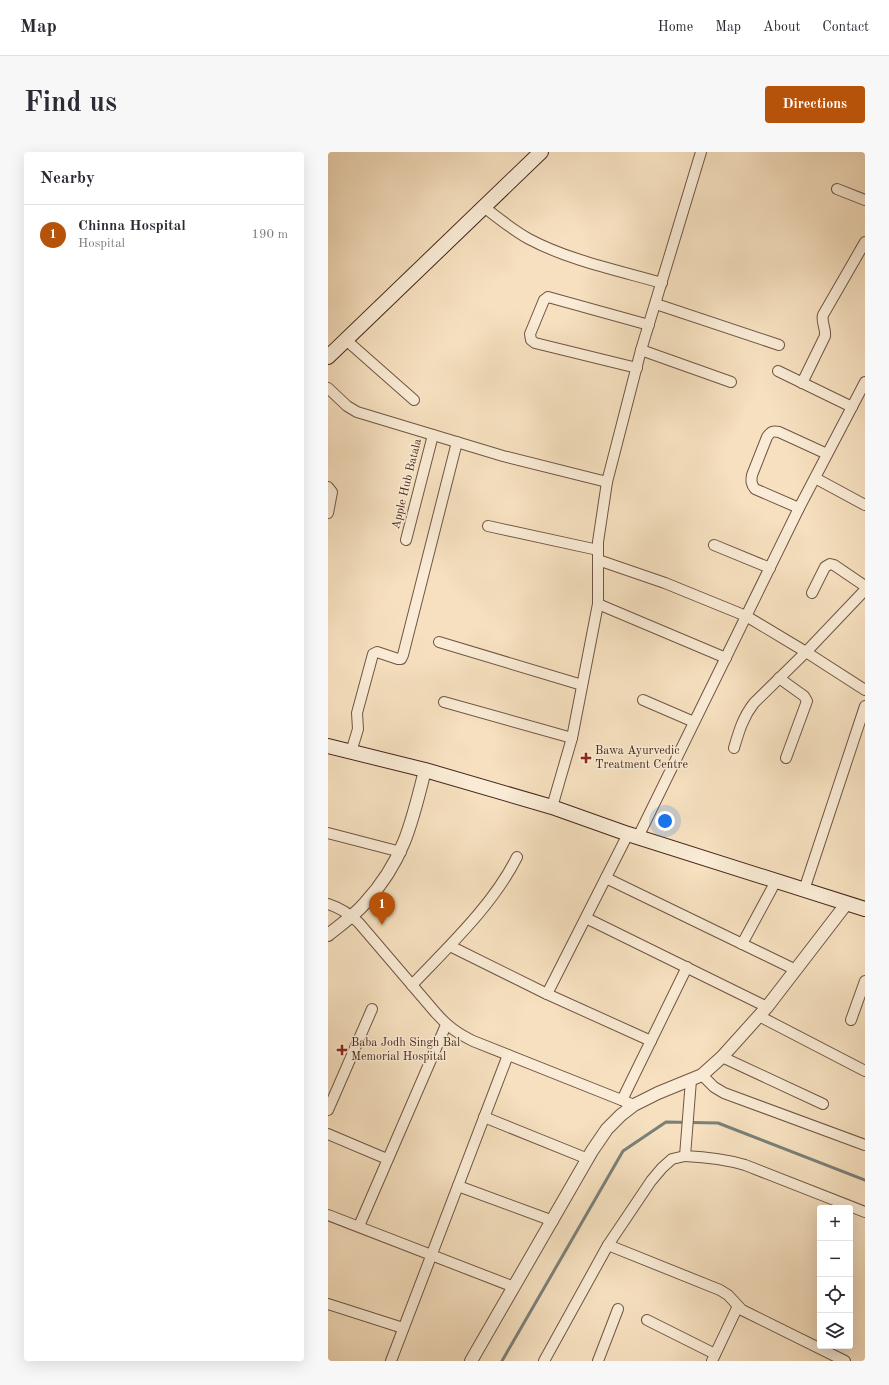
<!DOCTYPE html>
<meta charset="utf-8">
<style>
:root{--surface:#fff;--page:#f7f7f7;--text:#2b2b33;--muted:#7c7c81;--line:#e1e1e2;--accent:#b45309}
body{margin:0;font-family:"Old Standard TT",serif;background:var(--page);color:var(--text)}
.controls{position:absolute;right:12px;bottom:12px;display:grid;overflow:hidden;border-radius:4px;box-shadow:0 4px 16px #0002}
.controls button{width:36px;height:36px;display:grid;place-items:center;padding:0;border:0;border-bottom:1px solid var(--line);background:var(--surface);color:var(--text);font:20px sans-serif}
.you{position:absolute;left:337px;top:669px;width:14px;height:14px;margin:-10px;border:3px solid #fff;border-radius:50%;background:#1a73e8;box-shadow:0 0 0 6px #1a73e833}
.badge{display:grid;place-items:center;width:26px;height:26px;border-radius:50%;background:var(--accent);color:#fff;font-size:13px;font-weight:700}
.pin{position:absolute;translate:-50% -33px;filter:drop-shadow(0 1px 2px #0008)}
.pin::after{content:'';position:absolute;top:21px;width:14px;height:12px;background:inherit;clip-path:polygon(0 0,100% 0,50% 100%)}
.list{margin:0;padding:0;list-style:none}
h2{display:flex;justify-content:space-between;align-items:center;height:52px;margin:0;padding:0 16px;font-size:17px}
h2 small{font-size:13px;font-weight:400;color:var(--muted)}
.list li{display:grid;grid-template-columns:26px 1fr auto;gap:12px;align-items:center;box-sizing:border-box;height:60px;padding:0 16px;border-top:1px solid var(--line)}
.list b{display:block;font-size:15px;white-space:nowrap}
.list p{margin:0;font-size:13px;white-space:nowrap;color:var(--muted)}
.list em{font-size:13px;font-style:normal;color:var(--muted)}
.icon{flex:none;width:22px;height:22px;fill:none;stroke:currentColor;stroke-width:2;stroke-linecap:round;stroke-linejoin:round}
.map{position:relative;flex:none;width:537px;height:1209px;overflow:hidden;border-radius:4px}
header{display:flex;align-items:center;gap:24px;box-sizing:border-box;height:56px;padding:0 20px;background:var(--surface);border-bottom:1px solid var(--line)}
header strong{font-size:19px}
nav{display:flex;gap:22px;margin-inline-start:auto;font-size:14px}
.intro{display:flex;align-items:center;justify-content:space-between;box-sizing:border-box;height:96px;padding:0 24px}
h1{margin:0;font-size:28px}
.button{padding:10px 18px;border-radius:4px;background:var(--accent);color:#fff;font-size:14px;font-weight:700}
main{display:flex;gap:24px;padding:0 24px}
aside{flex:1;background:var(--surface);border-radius:4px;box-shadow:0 4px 16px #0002}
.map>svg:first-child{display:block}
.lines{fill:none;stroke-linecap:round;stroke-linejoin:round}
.stream{stroke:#7a8079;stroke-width:3}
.minor-casing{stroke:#715544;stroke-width:12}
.tertiary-casing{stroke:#715544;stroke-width:14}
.secondary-casing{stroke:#45271b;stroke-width:16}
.minor{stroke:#f9ebd5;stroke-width:10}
.tertiary{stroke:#f9ebd5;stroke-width:12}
.secondary{stroke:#f9ebd5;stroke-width:14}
.poi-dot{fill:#8f2418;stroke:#f9ebd5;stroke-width:1.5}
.labels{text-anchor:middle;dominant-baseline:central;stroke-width:3;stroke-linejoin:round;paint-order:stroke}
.street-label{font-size:12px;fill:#45271b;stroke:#f9ebd5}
.poi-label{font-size:12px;fill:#45271b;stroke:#f9ebd5;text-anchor:start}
</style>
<header>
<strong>Map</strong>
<nav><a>Home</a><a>Map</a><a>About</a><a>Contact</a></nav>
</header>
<div class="intro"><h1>Find us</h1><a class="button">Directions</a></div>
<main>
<aside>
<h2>Nearby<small></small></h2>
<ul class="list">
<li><span class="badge">1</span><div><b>Chinna Hospital</b><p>Hospital</p></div><em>190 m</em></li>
</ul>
</aside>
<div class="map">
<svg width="537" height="1209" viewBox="0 0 537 1209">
<rect width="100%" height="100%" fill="#f6e0bf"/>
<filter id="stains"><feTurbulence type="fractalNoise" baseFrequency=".005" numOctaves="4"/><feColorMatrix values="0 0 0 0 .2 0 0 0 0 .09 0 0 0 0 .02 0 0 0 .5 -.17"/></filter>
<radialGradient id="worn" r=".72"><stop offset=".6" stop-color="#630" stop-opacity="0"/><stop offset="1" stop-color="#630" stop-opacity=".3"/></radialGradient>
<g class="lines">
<polyline class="stream" points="174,1209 295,999 338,970 390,971 537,1028"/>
<g class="minor-casing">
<g id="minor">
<polyline points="509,37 537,48"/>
<path d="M 156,55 C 171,67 185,78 201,87 C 240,108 292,119 334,131"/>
<polyline points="328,152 451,193"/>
<polyline points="18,188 86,248"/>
<polyline points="313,198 403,230"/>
<polyline points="309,216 207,191 203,188 202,182 216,148 220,145 321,173"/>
<polyline points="450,219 524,255"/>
<path d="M 474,231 L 497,184 C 498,176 493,170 495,163 L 537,90"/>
<polyline points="0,236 19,254 29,260 175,304 279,330"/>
<polyline points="487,326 537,353"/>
<polyline points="0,335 4,340 0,361"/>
<path d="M 471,356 L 427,337 C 423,332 423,329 424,323 L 439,285 C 443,279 445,279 451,280 L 499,302"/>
<polyline points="160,374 270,398"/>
<polyline points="78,388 105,283"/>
<polyline points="386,393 442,416"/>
<polyline points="270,408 337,431 418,464 478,500 537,538"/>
<polyline points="484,441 497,415 502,412 506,413 537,434"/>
<polyline points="270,452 398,506"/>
<polyline points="111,490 254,533"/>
<polyline points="451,526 476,544 479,549 458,606"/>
<polyline points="315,548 366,570"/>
<polyline points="116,550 244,586"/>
<path d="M 406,596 C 411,579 415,565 426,551 L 478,500 L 537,438"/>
<polyline points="23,600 30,577 29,561 45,502 49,500 70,507 73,507 75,503 129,290"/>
<polyline points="224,655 244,586 270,452 270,390 279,330 313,198 373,0"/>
<polyline points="0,681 73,700"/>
<polyline points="310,685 471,356 537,230"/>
<polyline points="278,726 468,818"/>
<polyline points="476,738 537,554"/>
<path d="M 0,752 C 12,756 22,762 31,771 L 107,860 C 119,874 129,881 145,889 L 306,953"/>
<polyline points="258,766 439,855"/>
<polyline points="414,792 448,729"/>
<polyline points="122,794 219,842 323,889"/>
<path d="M 84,833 C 121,794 165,753 189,705"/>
<polyline points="219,842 300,682"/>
<polyline points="431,864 537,919"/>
<polyline points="523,868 537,829"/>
<polyline points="394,905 495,952"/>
<polyline points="374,923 386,935 396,941 537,993"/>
<path d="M 363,928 L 357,1004 C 378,1005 397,1007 417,1013 L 537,1060"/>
<polyline points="294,948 359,815"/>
<polyline points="0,958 44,857"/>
<polyline points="156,965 260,1007"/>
<polyline points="0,982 59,1007"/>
<polyline points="130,1034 225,1069"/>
<polyline points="0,1063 186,1135"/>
<polyline points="31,1074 118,873"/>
<polyline points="280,1093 392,1138 400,1143 414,1158 517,1209"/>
<polyline points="0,1152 75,1176"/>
<polyline points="319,1168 387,1202"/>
<polyline points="63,1209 180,903"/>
<polyline points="216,1209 280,1093 323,1029 334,1016 344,1007 357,1004"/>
<polyline points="270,1209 290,1157"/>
<polyline points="384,1209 410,1154"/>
</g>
</g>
<g class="tertiary-casing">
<g id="tertiary">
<path d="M 0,783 C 12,773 27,763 37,751 C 75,710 84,671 97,618"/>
<polyline points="143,1209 264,999 279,977 293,963 306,953 330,941 374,923 394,905 439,855 519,751"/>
</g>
</g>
<g class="secondary-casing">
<g id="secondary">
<polyline points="0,205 213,0"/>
<polyline points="0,594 97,618 224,655 300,682 537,757"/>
</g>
</g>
<use href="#minor" class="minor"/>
<use href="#tertiary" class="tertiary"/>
<use href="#secondary" class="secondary"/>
</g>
<g class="poi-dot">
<path d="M256 600h4v4h4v4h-4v4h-4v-4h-4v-4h4z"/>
<path d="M12 892h4v4h4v4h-4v4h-4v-4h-4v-4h4z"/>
</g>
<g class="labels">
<g class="street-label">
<text transform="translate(79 332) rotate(-76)">Apple Hub Batala</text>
</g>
<g class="poi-label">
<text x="267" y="599">Bawa Ayurvedic<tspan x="267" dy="14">Treatment Centre</tspan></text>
<text x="23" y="891">Baba Jodh Singh Bal<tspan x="23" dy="14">Memorial Hospital</tspan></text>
</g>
</g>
<rect width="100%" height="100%" filter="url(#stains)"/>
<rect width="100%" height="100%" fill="url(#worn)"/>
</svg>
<div class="controls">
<button>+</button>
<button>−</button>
<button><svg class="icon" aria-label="locate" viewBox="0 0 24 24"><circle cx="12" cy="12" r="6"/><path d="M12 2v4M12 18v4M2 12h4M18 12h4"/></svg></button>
<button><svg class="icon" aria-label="layers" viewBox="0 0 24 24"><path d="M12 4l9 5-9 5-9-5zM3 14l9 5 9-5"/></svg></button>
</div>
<div class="you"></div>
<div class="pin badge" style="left:54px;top:773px">1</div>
</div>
</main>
